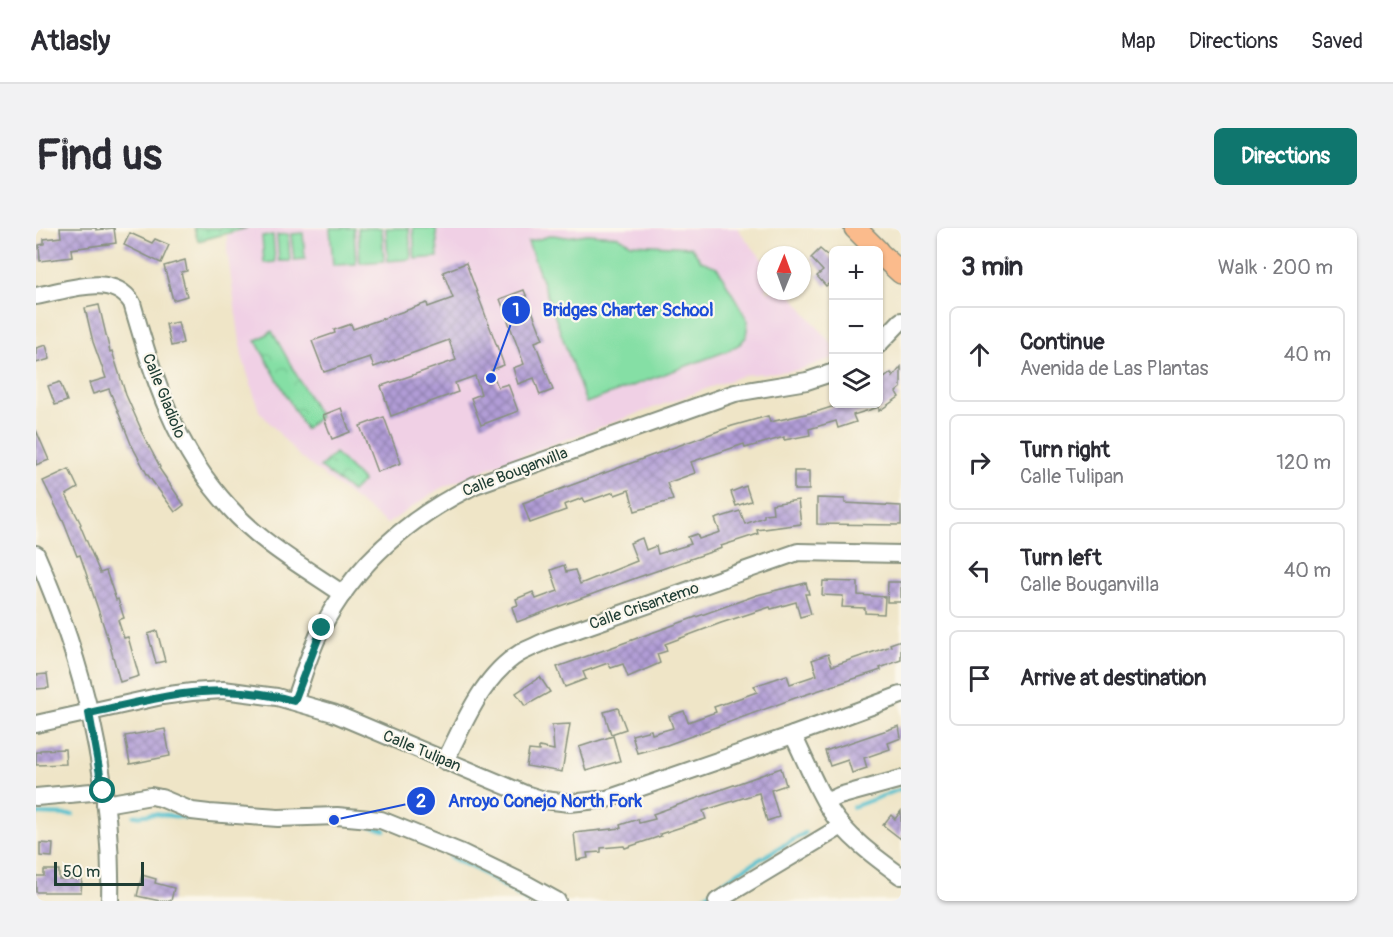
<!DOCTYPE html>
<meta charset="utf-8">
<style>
:root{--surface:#fff;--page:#f2f2f3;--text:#2b2b33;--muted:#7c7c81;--line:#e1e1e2;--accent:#0f766e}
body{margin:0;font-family:Pangolin,sans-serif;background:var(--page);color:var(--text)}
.controls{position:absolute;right:18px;top:18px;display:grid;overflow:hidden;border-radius:9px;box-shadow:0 2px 4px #0004}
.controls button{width:54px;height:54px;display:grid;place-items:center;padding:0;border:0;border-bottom:2px solid var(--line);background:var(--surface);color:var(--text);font:30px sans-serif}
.compass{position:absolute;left:721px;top:18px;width:54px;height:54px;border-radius:50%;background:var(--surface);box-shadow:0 2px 4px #0004;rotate:1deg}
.scale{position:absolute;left:18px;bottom:15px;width:90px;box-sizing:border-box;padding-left:6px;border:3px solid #1f3d34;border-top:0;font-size:16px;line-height:21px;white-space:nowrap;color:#1f3d34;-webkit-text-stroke:4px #fbf7ec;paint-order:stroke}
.stop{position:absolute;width:18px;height:18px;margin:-14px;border:4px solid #0f766e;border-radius:50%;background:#fff}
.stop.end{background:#0f766e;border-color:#fff;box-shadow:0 2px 6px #0008}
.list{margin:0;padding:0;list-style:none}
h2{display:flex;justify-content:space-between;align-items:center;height:78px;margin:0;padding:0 24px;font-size:26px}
h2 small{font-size:20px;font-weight:400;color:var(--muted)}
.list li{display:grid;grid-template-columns:39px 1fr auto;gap:18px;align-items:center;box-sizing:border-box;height:96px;margin:0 12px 12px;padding:0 12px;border:2px solid var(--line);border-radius:9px}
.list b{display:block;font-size:22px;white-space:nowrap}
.list p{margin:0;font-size:20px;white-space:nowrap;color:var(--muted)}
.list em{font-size:20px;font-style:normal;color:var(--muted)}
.icon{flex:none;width:33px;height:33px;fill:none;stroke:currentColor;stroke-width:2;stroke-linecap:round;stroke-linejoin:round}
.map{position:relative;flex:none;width:865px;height:673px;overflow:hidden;border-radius:9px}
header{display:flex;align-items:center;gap:36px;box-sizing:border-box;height:84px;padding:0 30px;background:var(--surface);border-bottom:2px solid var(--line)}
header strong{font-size:28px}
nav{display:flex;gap:33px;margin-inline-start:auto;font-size:21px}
.intro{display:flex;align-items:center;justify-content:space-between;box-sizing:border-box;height:144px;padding:0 36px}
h1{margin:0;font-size:42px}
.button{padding:15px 27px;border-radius:9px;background:var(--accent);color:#fff;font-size:21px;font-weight:700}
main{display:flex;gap:36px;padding:0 36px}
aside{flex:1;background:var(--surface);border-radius:9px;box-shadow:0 2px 4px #0004}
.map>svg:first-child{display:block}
.built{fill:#f0d0e5}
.grass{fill:url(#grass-dots);stroke:#528e6c;stroke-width:1.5}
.park{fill:url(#park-crowns);stroke:#528e6c;stroke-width:1.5}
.garden{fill:#85dfa5;stroke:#528e6c;stroke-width:1.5}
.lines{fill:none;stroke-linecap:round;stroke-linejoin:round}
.stream{stroke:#55c1cf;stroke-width:4}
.building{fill:url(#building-cross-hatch)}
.minor-casing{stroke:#87917e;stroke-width:20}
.major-casing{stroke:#87917e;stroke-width:24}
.minor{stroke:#fff;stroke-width:16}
.major{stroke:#fbbb8c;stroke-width:21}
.route{stroke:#0f766e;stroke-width:8}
.labels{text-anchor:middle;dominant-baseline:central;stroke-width:4.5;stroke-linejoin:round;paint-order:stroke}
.street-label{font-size:16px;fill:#1f3d34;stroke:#fbf7ec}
.leader{fill:none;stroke:#1d4ed8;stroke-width:2}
.callout-dot{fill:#1d4ed8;stroke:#fbf7ec;stroke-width:2}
.mark-label{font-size:18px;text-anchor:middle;font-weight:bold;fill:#fff}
.callout-label{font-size:18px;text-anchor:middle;font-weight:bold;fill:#1d4ed8;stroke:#fbf7ec;stroke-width:4.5;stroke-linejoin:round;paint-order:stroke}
</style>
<header>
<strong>Atlasly</strong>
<nav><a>Map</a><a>Directions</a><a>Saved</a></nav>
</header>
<div class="intro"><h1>Find us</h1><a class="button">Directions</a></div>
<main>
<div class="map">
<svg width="865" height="673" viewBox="0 0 865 673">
<defs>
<pattern id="grass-dots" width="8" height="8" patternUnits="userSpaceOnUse" patternTransform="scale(1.5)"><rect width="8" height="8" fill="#85dfa5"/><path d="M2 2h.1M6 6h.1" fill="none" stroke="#72c08f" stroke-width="1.8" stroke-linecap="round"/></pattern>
<pattern id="park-crowns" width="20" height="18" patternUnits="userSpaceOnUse" patternTransform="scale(1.5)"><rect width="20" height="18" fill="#85dfa5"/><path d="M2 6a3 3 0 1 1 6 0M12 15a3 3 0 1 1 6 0" fill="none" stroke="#72c08f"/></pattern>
<pattern id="building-cross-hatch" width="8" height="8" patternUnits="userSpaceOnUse" patternTransform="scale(1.5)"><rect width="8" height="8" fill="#b19cd6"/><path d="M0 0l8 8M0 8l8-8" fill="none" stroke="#8f80ae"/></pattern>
</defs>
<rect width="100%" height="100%" fill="#fbf7ec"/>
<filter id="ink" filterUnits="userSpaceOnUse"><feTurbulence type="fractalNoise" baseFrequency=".0167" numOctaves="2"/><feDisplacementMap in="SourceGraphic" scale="12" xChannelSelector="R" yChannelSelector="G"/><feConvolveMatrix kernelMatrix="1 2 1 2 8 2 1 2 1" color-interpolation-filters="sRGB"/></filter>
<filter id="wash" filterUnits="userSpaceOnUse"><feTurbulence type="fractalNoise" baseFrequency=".008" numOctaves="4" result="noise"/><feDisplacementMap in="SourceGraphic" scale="24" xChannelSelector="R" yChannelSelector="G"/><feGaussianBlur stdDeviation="1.35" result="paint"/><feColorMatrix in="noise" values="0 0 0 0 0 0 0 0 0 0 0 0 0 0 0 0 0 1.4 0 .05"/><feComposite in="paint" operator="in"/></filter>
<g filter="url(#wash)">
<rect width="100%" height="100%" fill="#efe5c7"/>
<polygon class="built" points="211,0 701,0 730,36 730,63 752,63 797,118 797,130 762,142 708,147 460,237 403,261 351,296 265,230 223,183 206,128 191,22 191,7"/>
<polygon class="grass" points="158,0 211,0 162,13"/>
<g class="park">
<polygon points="236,103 284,189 269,201 220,113"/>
<polygon points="299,225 327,253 316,264 284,239"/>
</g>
<g class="garden">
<polygon points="294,0 318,0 320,36 297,37"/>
<polygon points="322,0 346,0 348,33 324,35"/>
<polygon points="350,0 373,0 375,31 352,33"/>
<polygon points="377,0 400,0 402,29 379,31"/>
<polygon points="267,5 269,31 258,32 255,6"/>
<polygon points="252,6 254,33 243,33 241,7"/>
<polygon points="551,6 582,8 595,16 655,19 665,33 681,39 712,93 710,109 704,116 691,123 550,175 492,14 517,7 530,9"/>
<polygon points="237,7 239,34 228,35 226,8"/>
</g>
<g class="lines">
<g class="stream">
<polyline points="817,579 865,561"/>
<polyline points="0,586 37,587"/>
<polyline points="98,588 119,586 153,590"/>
<polyline points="185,594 207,596"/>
<polyline points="333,598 349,602"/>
<polyline points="414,629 443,643 492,673"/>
<polyline points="662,673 702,644 769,605"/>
</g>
</g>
<g id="blocks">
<g class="building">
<polygon points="24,0 60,0 60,2 78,0 80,15 35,21 36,29 4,33 3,17 8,16 8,11 25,9"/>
<polygon points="94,5 116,15 119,11 133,17 125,35 88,17"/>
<polygon points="784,21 798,33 798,55 796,53 790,58 781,48 787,43 775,30"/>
<polygon points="149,32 151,43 145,44 151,68 137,72 128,38"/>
<polygon points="430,35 468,137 455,142 462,159 472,156 482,183 445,197 435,170 445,166 439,148 419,155 422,164 355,188 345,158 420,132 413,112 338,139 334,129 288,144 276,113 299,105 298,102 315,96 317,101 391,75 392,79 417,70 407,44"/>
<polygon points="488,62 507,111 499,114 517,162 504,167 498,150 482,156 477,140 488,136 464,71"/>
<polygon points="63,77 74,124 76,123 90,167 105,201 104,201 124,239 123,240 148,277 139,284 111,246 95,216 73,161 57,166 53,155 70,150 57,114 49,80"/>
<polygon points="142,94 147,115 135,118 130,96"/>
<polygon points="10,117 14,131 0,135 0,120"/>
<polygon points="865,139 865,160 860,164 863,169 843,183 843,179 817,187 820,194 802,200 800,193 773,201 774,207 748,212 748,209 709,220 708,216 655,234 659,245 631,255 637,272 599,283 593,262 579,267 578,264 549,274 547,270 528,277 530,282 494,295 487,275 696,198 732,188 734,194 783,183 805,176 843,176 843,154 855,145 857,149"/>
<polygon points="24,154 31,173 19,177 12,158"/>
<polygon points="305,180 314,204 296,211 287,187"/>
<polygon points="348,189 365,235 341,244 324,198"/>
<polygon points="0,202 13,232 0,237"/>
<polygon points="33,241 42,260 30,267 45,296 44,297 64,345 70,343 80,372 82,371 88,390 82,392 88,410 92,409 103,448 84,454 73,414 44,327 41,328 28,295 7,253"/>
<rect x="758" y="243" width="15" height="19"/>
<polygon points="710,258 715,273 700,278 695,264"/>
<polygon points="781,270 809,271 809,275 865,278 865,297 781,296"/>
<polygon points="762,272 765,296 721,302 722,306 685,318 686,320 600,350 481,394 476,379 482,377 480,371 497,364 500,371 522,363 515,342 528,337 530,344 539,342 544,356 601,333 594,315 606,310 610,322 620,318 622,326 655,316 652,309 661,306 663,311 684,304 679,291 704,283 709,296 728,289 728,286 737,285 736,276"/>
<polygon points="787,353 822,354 822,367 849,369 848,386 829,385 829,380 806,379 807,368 786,367"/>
<polygon points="852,354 865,354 865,374 851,374"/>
<polygon points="770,355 773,366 769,366 775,386 764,389 760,374 735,381 734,379 685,395 629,416 631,423 621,426 624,435 592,449 587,436 575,440 572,435 547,444 550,451 529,459 521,439 721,367"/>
<polygon points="121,403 129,433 120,435 112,406"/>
<polygon points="865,412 865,432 844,440 845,442 759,470 631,517 601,525 596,507 615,502 616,506 637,500 633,488 648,483 652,494 680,484 678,479 721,464 718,458 751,447 754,456 781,447 776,432 792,426 796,438 855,418 854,416"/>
<polygon points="11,446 13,460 0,461 0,447"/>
<polygon points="504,449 514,464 489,478 480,465"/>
<polygon points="582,480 590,501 575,506 568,484"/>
<polygon points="534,496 526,544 490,538 493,522 503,523 503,519 518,522 516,497"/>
<polygon points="863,498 865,510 852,515 854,521 828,530 831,540 816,545 812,532 794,538 789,523"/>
<polygon points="129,501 134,528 94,536 89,508"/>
<polygon points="577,508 584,533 550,543 543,519"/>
<polygon points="29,521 30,536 0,537 0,524 4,524 4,522"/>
<polygon points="745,540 750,557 735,562 743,589 731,593 723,565 719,566 667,583 670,591 624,606 625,608 589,620 588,618 565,620 565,624 551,625 552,630 541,632 538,605 585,600 584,597 602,591 603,595 619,591 617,586"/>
<polygon points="865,583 865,611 847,597 855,587 859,591"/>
<polygon points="4,615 17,616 16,629 4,628"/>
<polygon points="8,642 23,642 23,651 46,651 45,664 0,664 0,648 8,648"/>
<polygon points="106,647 120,651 119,655 138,660 135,673 124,673 101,668"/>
</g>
</g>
</g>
<g filter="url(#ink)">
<use href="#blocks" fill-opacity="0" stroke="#87917e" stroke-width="1.5"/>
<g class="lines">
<g class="minor-casing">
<g id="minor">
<path d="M 0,68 C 30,63 76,43 96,75 C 118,151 139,221 194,280 C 225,315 269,340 307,366"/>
<polyline points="842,117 865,93"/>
<path d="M 0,326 C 48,434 77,555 74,673"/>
<path d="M 258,473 C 267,449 274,422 286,400 C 320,334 374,289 439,257 L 699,165 L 771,153 L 798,144"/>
<polyline points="0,496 126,468 156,464 187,462 241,469 297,485 489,566 508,572 534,575 571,571 757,507 865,467"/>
<path d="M 757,507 C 769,531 779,558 794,582 C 811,609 839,629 865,648"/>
<path d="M 409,533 C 428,496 446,448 484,425 C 494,420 504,416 514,411 L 762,324 L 865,326"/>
<polyline points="0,569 67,563"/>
<polyline points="790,574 803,568 865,551"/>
<polyline points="69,576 115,568 125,570 156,583 173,585 242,590 301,588 345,592 426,625 492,657 521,673"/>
<polyline points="681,673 806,598"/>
</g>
</g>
<g class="major-casing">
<g id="major">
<polyline points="819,0 841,22"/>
<polyline points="842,24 865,45"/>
</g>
</g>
<use href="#minor" class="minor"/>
<use href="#major" class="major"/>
</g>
</g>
<g class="lines" filter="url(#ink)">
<path class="route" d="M 67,563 L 53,485 C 127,469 182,452 258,473 L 286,400"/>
</g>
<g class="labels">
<g class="street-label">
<text transform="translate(128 168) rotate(68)">Calle Gladiolo</text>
<text transform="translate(479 244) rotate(-21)">Calle Bouganvilla</text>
<text transform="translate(608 378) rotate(-19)">Calle Crisantemo</text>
<text transform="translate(386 523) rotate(23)">Calle Tulipan</text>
</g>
</g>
<path class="leader" d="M455 150L480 82M298 592L385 573"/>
<g class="callout-dot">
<circle cx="455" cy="150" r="6"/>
<circle cx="298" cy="592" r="6"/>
<circle cx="480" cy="82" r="15"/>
<circle cx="385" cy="573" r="15"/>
</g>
<g class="mark-label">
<text x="480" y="88">1</text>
<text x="385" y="579">2</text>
</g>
<g class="callout-label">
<text x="592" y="88">Bridges Charter School</text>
<text x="509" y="579">Arroyo Conejo North Fork</text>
</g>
</svg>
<div class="controls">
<button>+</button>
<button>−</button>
<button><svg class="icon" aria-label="layers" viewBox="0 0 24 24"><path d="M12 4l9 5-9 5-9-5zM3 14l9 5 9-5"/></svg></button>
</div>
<svg class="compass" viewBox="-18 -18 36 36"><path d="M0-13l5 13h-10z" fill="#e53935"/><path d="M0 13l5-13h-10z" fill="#7c7c81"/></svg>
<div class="scale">50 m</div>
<div class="stop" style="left:67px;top:563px"></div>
<div class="stop end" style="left:286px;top:400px"></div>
</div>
<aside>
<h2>3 min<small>Walk · 200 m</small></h2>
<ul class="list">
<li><svg class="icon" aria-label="ahead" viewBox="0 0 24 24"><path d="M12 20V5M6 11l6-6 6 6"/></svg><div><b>Continue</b><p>Avenida de Las Plantas</p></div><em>40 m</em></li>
<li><svg class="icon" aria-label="right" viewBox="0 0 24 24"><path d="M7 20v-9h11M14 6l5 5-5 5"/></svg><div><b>Turn right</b><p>Calle Tulipan</p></div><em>120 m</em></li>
<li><svg class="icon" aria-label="left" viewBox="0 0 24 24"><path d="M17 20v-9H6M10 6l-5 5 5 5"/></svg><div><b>Turn left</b><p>Calle Bouganvilla</p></div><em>40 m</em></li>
<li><svg class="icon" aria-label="arrive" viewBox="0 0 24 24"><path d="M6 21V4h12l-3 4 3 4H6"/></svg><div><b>Arrive at destination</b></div></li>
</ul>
</aside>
</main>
